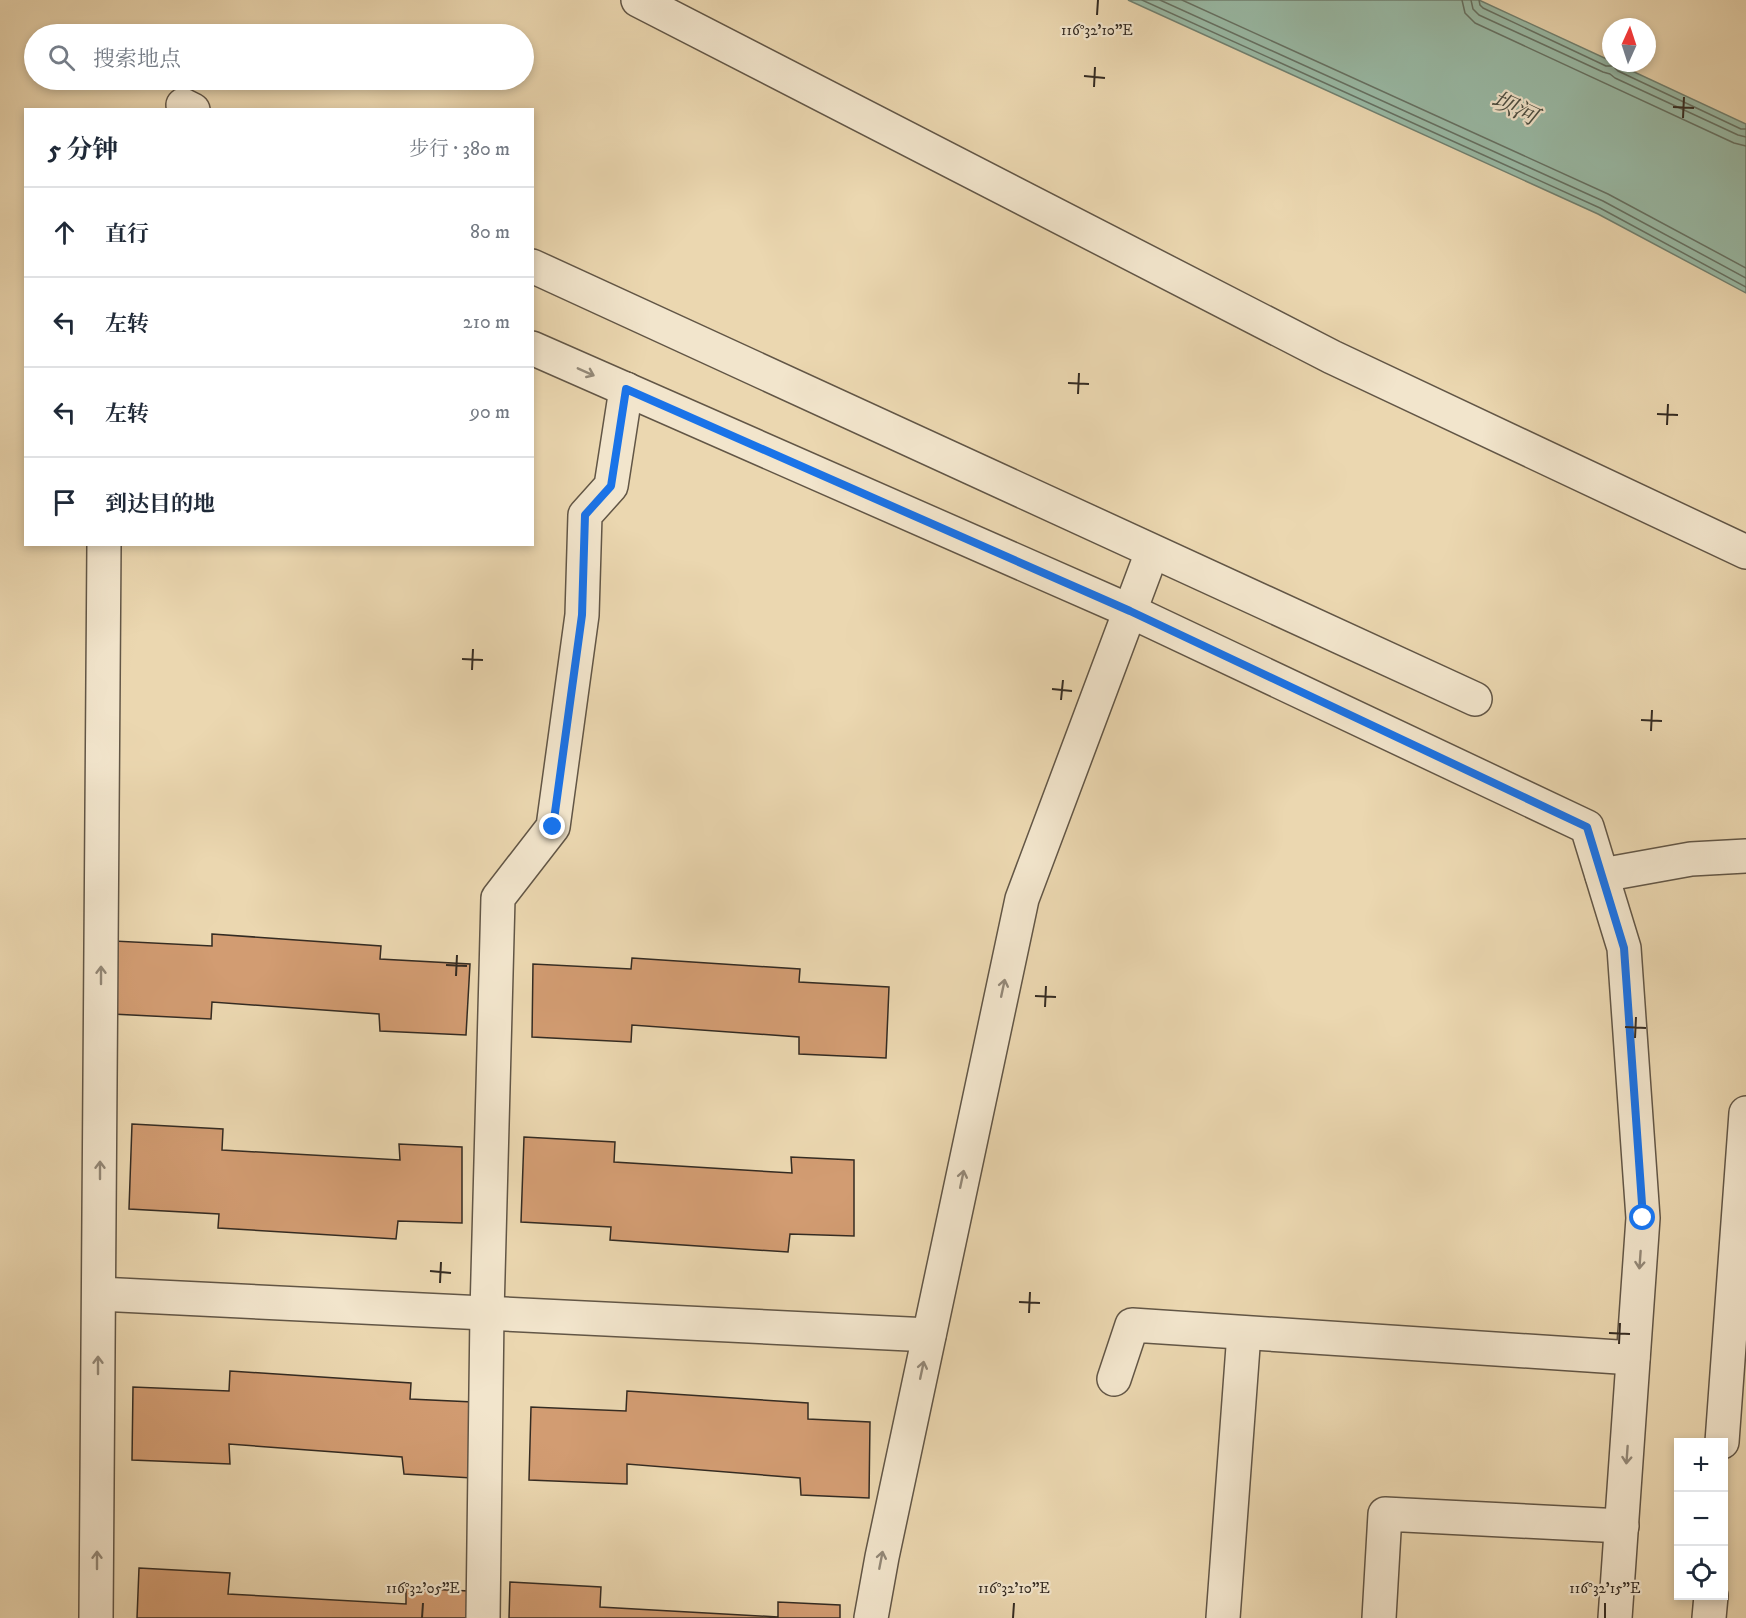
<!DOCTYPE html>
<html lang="zh">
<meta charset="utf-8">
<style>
:root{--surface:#fff;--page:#f6f6f7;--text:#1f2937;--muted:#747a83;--line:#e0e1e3}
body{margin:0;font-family:"IM FELL DW Pica","Noto Serif SC",serif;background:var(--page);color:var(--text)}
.controls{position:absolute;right:18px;bottom:18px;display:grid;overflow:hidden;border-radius:0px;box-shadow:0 3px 9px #0003}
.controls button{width:54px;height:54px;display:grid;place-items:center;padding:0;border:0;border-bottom:2px solid var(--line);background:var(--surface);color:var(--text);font:30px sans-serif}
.compass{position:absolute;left:1602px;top:18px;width:54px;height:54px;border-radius:50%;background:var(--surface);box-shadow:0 3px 9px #0003;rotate:3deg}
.stop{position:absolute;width:18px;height:18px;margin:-14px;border:4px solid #1a73e8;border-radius:50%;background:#fff}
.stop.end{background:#1a73e8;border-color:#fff;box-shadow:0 2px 6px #0008}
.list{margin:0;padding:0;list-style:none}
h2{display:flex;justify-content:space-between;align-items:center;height:78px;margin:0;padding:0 24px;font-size:26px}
h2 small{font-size:20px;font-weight:400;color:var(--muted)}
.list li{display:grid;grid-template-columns:39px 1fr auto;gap:18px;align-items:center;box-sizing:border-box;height:90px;padding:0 24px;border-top:2px solid var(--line)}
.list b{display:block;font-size:22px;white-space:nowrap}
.list em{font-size:20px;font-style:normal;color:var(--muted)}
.icon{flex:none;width:33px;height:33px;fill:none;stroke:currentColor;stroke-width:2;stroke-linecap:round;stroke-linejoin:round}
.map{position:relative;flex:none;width:1746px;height:1618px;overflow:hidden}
.search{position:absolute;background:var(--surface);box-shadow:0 3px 9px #0003;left:24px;top:24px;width:510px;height:66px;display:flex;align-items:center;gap:15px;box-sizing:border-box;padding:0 21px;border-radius:33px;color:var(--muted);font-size:22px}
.panel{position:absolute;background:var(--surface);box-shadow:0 3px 9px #0003;left:24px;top:108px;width:510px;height:438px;border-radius:0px}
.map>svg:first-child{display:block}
.water{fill:#99baa6;stroke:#718171;stroke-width:1.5}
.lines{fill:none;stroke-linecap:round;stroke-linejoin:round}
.shore{stroke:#667264;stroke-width:1.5}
.building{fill:#d29c72;stroke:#342b22;stroke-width:1.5}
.minor-casing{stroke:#625646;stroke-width:36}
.minor{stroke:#f2e5cc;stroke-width:33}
.oneway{stroke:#938877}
.route{stroke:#1a73e8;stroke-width:8}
.ticks{fill:none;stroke:#342b22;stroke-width:2}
.labels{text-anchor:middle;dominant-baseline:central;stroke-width:4.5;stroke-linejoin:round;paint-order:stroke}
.water-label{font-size:24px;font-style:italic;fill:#4d4f43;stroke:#f2e5cc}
.ticks-label{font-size:15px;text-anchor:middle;fill:#342b22;stroke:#f2e5cc;stroke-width:4.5;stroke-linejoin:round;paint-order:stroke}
</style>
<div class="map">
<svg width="1746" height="1618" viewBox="0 0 1746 1618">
<rect width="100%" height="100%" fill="#ebd7b0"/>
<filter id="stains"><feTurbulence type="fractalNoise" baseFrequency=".00333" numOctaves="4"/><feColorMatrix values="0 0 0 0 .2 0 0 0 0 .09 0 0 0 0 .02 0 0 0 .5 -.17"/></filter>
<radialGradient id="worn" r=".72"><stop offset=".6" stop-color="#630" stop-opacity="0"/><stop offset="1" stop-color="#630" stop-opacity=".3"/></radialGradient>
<polygon class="water" points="1128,0 1479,0 1611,61 1611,63 1615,63 1746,124 1746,293 1598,214"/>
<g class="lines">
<g class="shore">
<polyline points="1142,0 1600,208 1746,287"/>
<polyline points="1160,0 1603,201 1746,278"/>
<polyline points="1182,0 1608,194 1746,268"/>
<polyline points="1462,0 1465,13 1475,23 1734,143 1746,146"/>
<polyline points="1471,0 1473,9 1479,15 1603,72 1610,74 1615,78 1738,135 1746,137"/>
<polyline points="1479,0 1480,5 1483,8 1606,66 1613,66 1618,71 1741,129 1746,129"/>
</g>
</g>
<g class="building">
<polygon points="212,934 381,946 380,959 470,964 466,1035 380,1031 379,1014 212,1002 211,1019 112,1014 114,941 212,946"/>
<polygon points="632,958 800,969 799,982 889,987 886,1058 799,1054 799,1037 632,1025 631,1042 532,1037 533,964 631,969"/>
<polygon points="132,1124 223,1129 222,1150 400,1160 399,1144 462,1147 462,1223 398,1221 396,1239 218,1228 219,1214 129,1209"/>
<polygon points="524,1137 615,1142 614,1162 792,1173 791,1157 854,1160 854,1236 790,1234 788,1252 610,1240 611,1227 521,1222"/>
<polygon points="230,1371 411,1383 410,1399 473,1402 472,1478 404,1474 402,1457 229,1444 230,1464 132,1460 133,1387 229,1391"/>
<polygon points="627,1391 808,1403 808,1419 870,1422 869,1498 801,1495 800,1478 627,1464 627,1484 529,1480 531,1407 626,1411"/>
<polygon points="139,1568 230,1573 228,1594 406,1604 406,1588 469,1591 468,1618 137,1618"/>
<polygon points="510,1582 601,1587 600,1607 778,1617 778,1602 840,1605 840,1618 509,1618"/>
</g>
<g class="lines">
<g class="minor-casing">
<g id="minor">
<polyline points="638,0 1332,357 1746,552"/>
<polyline points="183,105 193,110"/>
<polyline points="532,266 1475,699"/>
<polyline points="532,348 1130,611 1587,827 1624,948 1643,1218 1615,1618"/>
<polyline points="1602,875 1691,859 1746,856"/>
<polyline points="99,1294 929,1335"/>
<polyline points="1114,1379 1132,1325 1633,1358"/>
<polyline points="1722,1442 1746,1113"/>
<polyline points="96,1618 104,544"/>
<polyline points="483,1618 487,1313 498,898 553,827 582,615 585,515 611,486 626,389"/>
<polyline points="871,1618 882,1557 1022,899 1152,552"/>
<polyline points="1223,1618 1244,1333"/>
<polyline points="1379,1618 1385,1514 1622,1526"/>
<polyline points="1709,1618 1711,1596"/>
</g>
</g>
<use href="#minor" class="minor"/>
</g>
<defs><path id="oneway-shaft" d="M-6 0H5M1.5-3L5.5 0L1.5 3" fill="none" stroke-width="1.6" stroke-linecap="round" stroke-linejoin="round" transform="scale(1.5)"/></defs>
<g class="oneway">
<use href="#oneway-shaft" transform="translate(586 372) rotate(24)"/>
<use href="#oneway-shaft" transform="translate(101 975) rotate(-90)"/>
<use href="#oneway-shaft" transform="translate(1003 988) rotate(-78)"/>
<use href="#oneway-shaft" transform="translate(100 1170) rotate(-90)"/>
<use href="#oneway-shaft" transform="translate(962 1179) rotate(-78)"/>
<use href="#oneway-shaft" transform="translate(1640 1260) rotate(94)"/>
<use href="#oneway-shaft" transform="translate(98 1365) rotate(-90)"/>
<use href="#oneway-shaft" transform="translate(922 1370) rotate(-78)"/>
<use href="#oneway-shaft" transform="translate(1627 1455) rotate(94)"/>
<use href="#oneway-shaft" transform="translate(97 1560) rotate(-90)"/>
<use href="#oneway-shaft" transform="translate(881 1560) rotate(-79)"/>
</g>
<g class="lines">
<polyline class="route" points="553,827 582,615 585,515 611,486 626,389 1130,611 1587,827 1624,948 1643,1218"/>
</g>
<path class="ticks" d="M 1097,15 L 1098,0M 1084,76 L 1105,78M 1094,87 L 1095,67M 1673,107 L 1694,108M 1683,118 L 1684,97M 1068,383 L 1089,384M 1078,394 L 1079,373M 1657,414 L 1678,415M 1667,425 L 1668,404M 462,659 L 483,660M 472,670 L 473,649M 1052,689 L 1072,691M 1061,700 L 1063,680M 1641,720 L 1662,721M 1651,731 L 1652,710M 446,965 L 467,966M 456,976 L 457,955M 1035,996 L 1056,997M 1045,1007 L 1046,986M 1625,1027 L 1646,1028M 1635,1038 L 1636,1017M 430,1271 L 451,1273M 440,1283 L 441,1262M 1019,1302 L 1040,1303M 1029,1313 L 1030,1292M 1609,1333 L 1630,1334M 1619,1344 L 1620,1323M 422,1618 L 423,1603M 1013,1618 L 1014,1603M 1605,1618 L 1605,1603"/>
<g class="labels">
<g class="water-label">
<text transform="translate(1514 109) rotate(25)">坝河</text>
</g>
</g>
<g class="ticks-label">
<text x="1097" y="35">116°32'10"E</text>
<text x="423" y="1593">116°32'05"E</text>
<text x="1014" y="1593">116°32'10"E</text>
<text x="1605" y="1593">116°32'15"E</text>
</g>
<rect width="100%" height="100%" filter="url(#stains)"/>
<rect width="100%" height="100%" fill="url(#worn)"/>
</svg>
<div class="controls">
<button>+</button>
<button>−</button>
<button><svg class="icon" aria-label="locate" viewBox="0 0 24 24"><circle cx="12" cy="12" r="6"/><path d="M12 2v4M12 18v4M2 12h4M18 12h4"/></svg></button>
</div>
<svg class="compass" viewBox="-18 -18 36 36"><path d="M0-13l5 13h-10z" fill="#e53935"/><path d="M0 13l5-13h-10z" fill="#747a83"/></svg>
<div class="stop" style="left:1643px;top:1218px"></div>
<div class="stop end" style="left:553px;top:827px"></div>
<div class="search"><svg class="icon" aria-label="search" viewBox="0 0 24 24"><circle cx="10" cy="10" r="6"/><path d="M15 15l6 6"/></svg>搜索地点</div>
<section class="panel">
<h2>5 分钟<small>步行 · 380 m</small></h2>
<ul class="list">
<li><svg class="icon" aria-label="ahead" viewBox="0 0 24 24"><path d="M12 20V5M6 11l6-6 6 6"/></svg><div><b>直行</b></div><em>80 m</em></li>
<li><svg class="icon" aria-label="left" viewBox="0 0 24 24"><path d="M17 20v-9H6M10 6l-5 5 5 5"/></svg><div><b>左转</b></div><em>210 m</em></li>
<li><svg class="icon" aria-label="left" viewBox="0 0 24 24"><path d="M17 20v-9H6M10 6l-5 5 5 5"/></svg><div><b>左转</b></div><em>90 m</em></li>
<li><svg class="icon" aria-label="arrive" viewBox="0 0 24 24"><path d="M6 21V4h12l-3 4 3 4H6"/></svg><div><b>到达目的地</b></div></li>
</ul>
</section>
</div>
